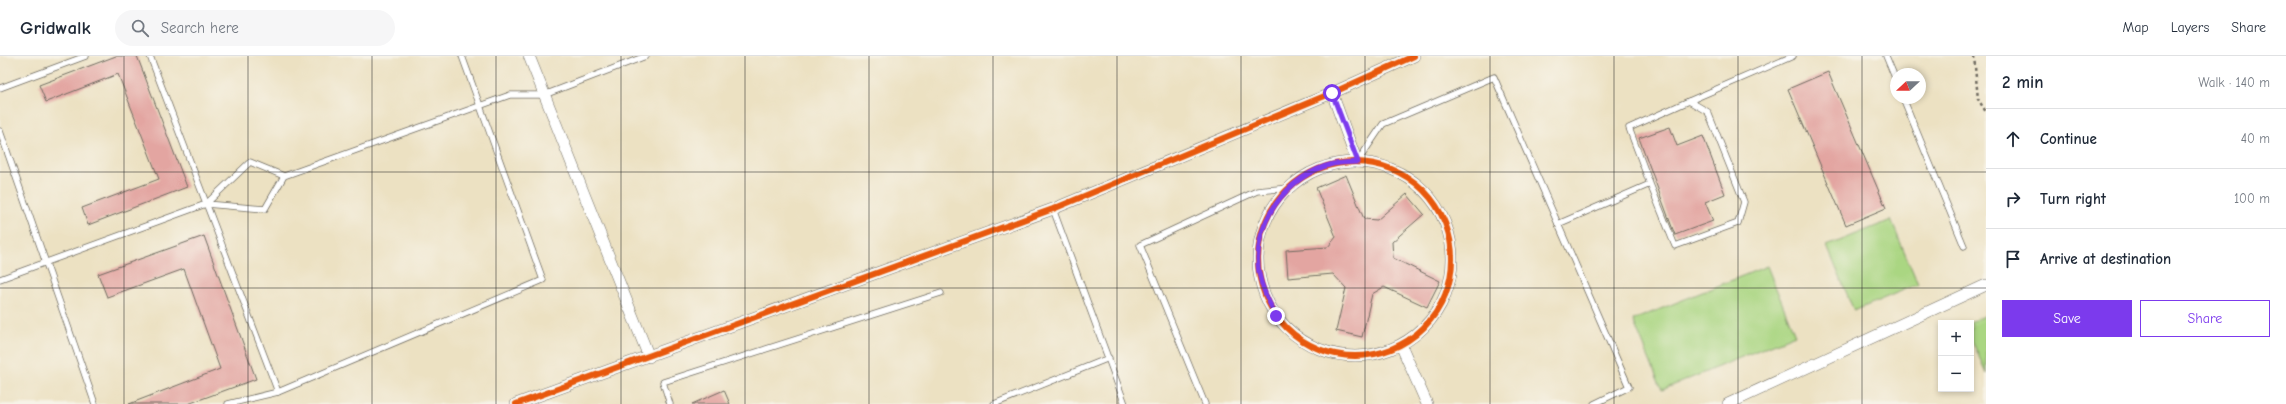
<!DOCTYPE html>
<meta charset="utf-8">
<style>
:root{--surface:#fff;--page:#f6f6f7;--text:#1f2937;--muted:#747a83;--line:#e0e1e3;--accent:#7c3aed}
body{margin:0;font-family:"Comic Neue",sans-serif;background:var(--page);color:var(--text)}
.controls{position:absolute;right:12px;bottom:12px;display:grid;overflow:hidden;border-radius:0px;box-shadow:0 2px 6px #0003}
.controls button{width:36px;height:36px;display:grid;place-items:center;padding:0;border:0;border-bottom:1px solid var(--line);background:var(--surface);color:var(--text);font:20px sans-serif}
.compass{position:absolute;left:1890px;top:12px;width:36px;height:36px;border-radius:50%;background:var(--surface);box-shadow:0 2px 6px #0003;rotate:248deg}
.stop{position:absolute;width:12px;height:12px;margin:-9px;border:3px solid #7c3aed;border-radius:50%;background:#fff}
.stop.end{background:#7c3aed;border-color:#fff;box-shadow:0 1px 4px #0008}
.list{margin:0;padding:0;list-style:none}
h2{display:flex;justify-content:space-between;align-items:center;height:52px;margin:0;padding:0 16px;font-size:17px}
h2 small{font-size:13px;font-weight:400;color:var(--muted)}
.list li{display:grid;grid-template-columns:26px 1fr auto;gap:12px;align-items:center;box-sizing:border-box;height:60px;padding:0 16px;border-top:1px solid var(--line)}
.list b{display:block;font-size:15px;white-space:nowrap}
.list em{font-size:13px;font-style:normal;color:var(--muted)}
.actions{display:flex;gap:8px;padding:12px 16px}
.actions a{flex:1;padding:9px 0;border:1px solid var(--accent);border-radius:0px;text-align:center;font-size:14px;color:var(--accent)}
.actions .main{background:var(--accent);color:#fff}
.icon{flex:none;width:22px;height:22px;fill:none;stroke:currentColor;stroke-width:2;stroke-linecap:round;stroke-linejoin:round}
.map{position:relative;flex:none;width:1986px;height:348px;overflow:hidden}
header{display:flex;align-items:center;gap:24px;box-sizing:border-box;height:56px;padding:0 20px;background:var(--surface);border-bottom:1px solid var(--line)}
header strong{font-size:19px}
nav{display:flex;gap:22px;margin-inline-start:auto;font-size:14px}
.search{width:280px;height:36px;background:var(--page);display:flex;align-items:center;gap:10px;box-sizing:border-box;padding:0 14px;border-radius:22px;color:var(--muted);font-size:15px}
main{display:flex}
aside{flex:1;background:var(--surface)}
.map>svg:first-child{display:block}
.green{fill:#aad682;stroke:#6a8056}
.building{fill:#e3a5a1}
.lines{fill:none;stroke-linecap:round;stroke-linejoin:round}
.service-casing{stroke:#6f6b60;stroke-width:7}
.minor-casing{stroke:#6f6b60;stroke-width:12}
.path{stroke:#6f6b60;stroke-width:2.5;stroke-dasharray:3 3;stroke-linecap:butt}
.service{stroke:#fff;stroke-width:5.5}
.minor{stroke:#fff;stroke-width:11}
.cycleway-casing{stroke:#f7f3e8;stroke-width:8}
.cycleway{stroke:#e8590c;stroke-width:6}
.route{stroke:#7c3aed;stroke-width:5}
.grid{fill:none;stroke:#2b2b2b;stroke-width:1;stroke-opacity:0.55}
</style>
<header>
<strong>Gridwalk</strong>
<div class="search"><svg class="icon" aria-label="search" viewBox="0 0 24 24"><circle cx="10" cy="10" r="6"/><path d="M15 15l6 6"/></svg>Search here</div>
<nav><a>Map</a><a>Layers</a><a>Share</a></nav>
</header>
<main>
<div class="map">
<svg width="1986" height="348" viewBox="0 0 1986 348">
<rect width="100%" height="100%" fill="#f7f3e8"/>
<filter id="ink" filterUnits="userSpaceOnUse"><feTurbulence type="fractalNoise" baseFrequency=".025" numOctaves="2"/><feDisplacementMap in="SourceGraphic" scale="8" xChannelSelector="R" yChannelSelector="G"/><feConvolveMatrix kernelMatrix="1 2 1 2 8 2 1 2 1" color-interpolation-filters="sRGB"/></filter>
<filter id="wash" filterUnits="userSpaceOnUse"><feTurbulence type="fractalNoise" baseFrequency=".012" numOctaves="4" result="noise"/><feDisplacementMap in="SourceGraphic" scale="16" xChannelSelector="R" yChannelSelector="G"/><feGaussianBlur stdDeviation="0.9" result="paint"/><feColorMatrix in="noise" values="0 0 0 0 0 0 0 0 0 0 0 0 0 0 0 0 0 1.4 0 .05"/><feComposite in="paint" operator="in"/></filter>
<g filter="url(#wash)">
<rect width="100%" height="100%" fill="#ece1c2"/>
<g class="green">
<polygon points="1891,164 1918,228 1854,255 1827,190"/>
<polygon points="1767,210 1795,279 1662,334 1633,264"/>
<polygon points="1986,259 1986,317 1971,282 1971,267 1967,267"/>
</g>
<g id="blocks">
<g class="building">
<polygon points="116,0 137,0 187,131 88,169 82,152 159,123 118,18 46,46 39,29"/>
<polygon points="1828,16 1886,152 1846,169 1788,33"/>
<polygon points="1670,71 1677,90 1703,80 1725,138 1705,146 1713,165 1675,179 1639,82"/>
<polygon points="1346,119 1364,163 1377,164 1407,138 1424,158 1392,186 1393,202 1440,225 1427,251 1384,231 1372,238 1362,281 1336,275 1346,232 1333,218 1288,222 1286,194 1328,191 1336,181 1316,132"/>
<polygon points="204,180 256,323 188,348 129,348 220,313 184,213 107,241 98,218"/>
<polygon points="724,334 730,348 692,348"/>
</g>
</g>
</g>
<g filter="url(#ink)">
<use href="#blocks" fill-opacity="0" stroke="#6f6b60" stroke-width="1"/>
<g class="lines">
<g class="service-casing">
<g id="service">
<polyline points="150,0 278,336"/>
<polyline points="1886,0 1896,24"/>
<polyline points="0,32 86,0"/>
<polyline points="1903,42 1964,190"/>
<polyline points="1689,45 1793,0"/>
<polyline points="0,75 95,348"/>
<polyline points="1358,105 1383,68 1494,21 1629,331 1594,348"/>
<polyline points="284,120 250,106 206,148 265,153 284,120 510,39 544,39 646,0"/>
<polyline points="1053,153 1125,348"/>
<polyline points="1558,168 1650,128 1675,190 1738,167 1744,146 1708,56 1689,45 1629,72 1650,128"/>
<polyline points="0,223 206,148"/>
<polyline points="228,348 278,336 543,224 462,0"/>
<polyline points="670,348 663,326 941,237"/>
<polyline points="994,348 1109,302"/>
<polyline points="1205,348 1140,189 1257,135 1289,132"/>
</g>
</g>
<g class="minor-casing">
<g id="minor">
<polyline points="529,0 649,301"/>
<polyline points="1332,37 1357,106"/>
<circle cx="1355" cy="203" r="97"/>
<polyline points="1401,289 1427,348"/>
<polyline points="516,348 1053,153 1332,37 1414,0"/>
<polyline points="1728,348 1986,229"/>
</g>
</g>
<polyline class="path" points="1974,0 1978,43 1986,56"/>
<use href="#service" class="service"/>
<use href="#minor" class="minor"/>
<g class="cycleway-casing">
<g id="cycleway">
<circle cx="1355" cy="203" r="97"/>
<polyline points="516,348 1053,153 1332,37 1414,0"/>
</g>
</g>
<use href="#cycleway" class="cycleway"/>
</g>
</g>
<g class="lines" filter="url(#ink)">
<path class="route" d="M 1276,260 C 1269,246 1262,233 1259,217 C 1251,169 1286,119 1333,108 C 1341,107 1350,106 1358,106 L 1332,37"/>
</g>
<path class="grid" d="M 124,0 L 124,348M 248,0 L 248,348M 372,0 L 372,348M 496,0 L 496,348M 621,0 L 621,348M 745,0 L 745,348M 869,0 L 869,348M 993,0 L 993,348M 1117,0 L 1117,348M 1241,0 L 1241,348M 1365,0 L 1365,348M 1490,0 L 1490,348M 1614,0 L 1614,348M 1738,0 L 1738,348M 1862,0 L 1862,348M 0,116 L 1986,116M 0,232 L 1986,232"/>
</svg>
<div class="controls">
<button>+</button>
<button>−</button>
</div>
<svg class="compass" viewBox="-18 -18 36 36"><path d="M0-13l5 13h-10z" fill="#e53935"/><path d="M0 13l5-13h-10z" fill="#747a83"/></svg>
<div class="stop" style="left:1332px;top:37px"></div>
<div class="stop end" style="left:1276px;top:260px"></div>
</div>
<aside>
<h2>2 min<small>Walk · 140 m</small></h2>
<ul class="list">
<li><svg class="icon" aria-label="ahead" viewBox="0 0 24 24"><path d="M12 20V5M6 11l6-6 6 6"/></svg><div><b>Continue</b></div><em>40 m</em></li>
<li><svg class="icon" aria-label="right" viewBox="0 0 24 24"><path d="M7 20v-9h11M14 6l5 5-5 5"/></svg><div><b>Turn right</b></div><em>100 m</em></li>
<li><svg class="icon" aria-label="arrive" viewBox="0 0 24 24"><path d="M6 21V4h12l-3 4 3 4H6"/></svg><div><b>Arrive at destination</b></div></li>
</ul>
<div class="actions"><a class="main">Save</a><a>Share</a></div>
</aside>
</main>
